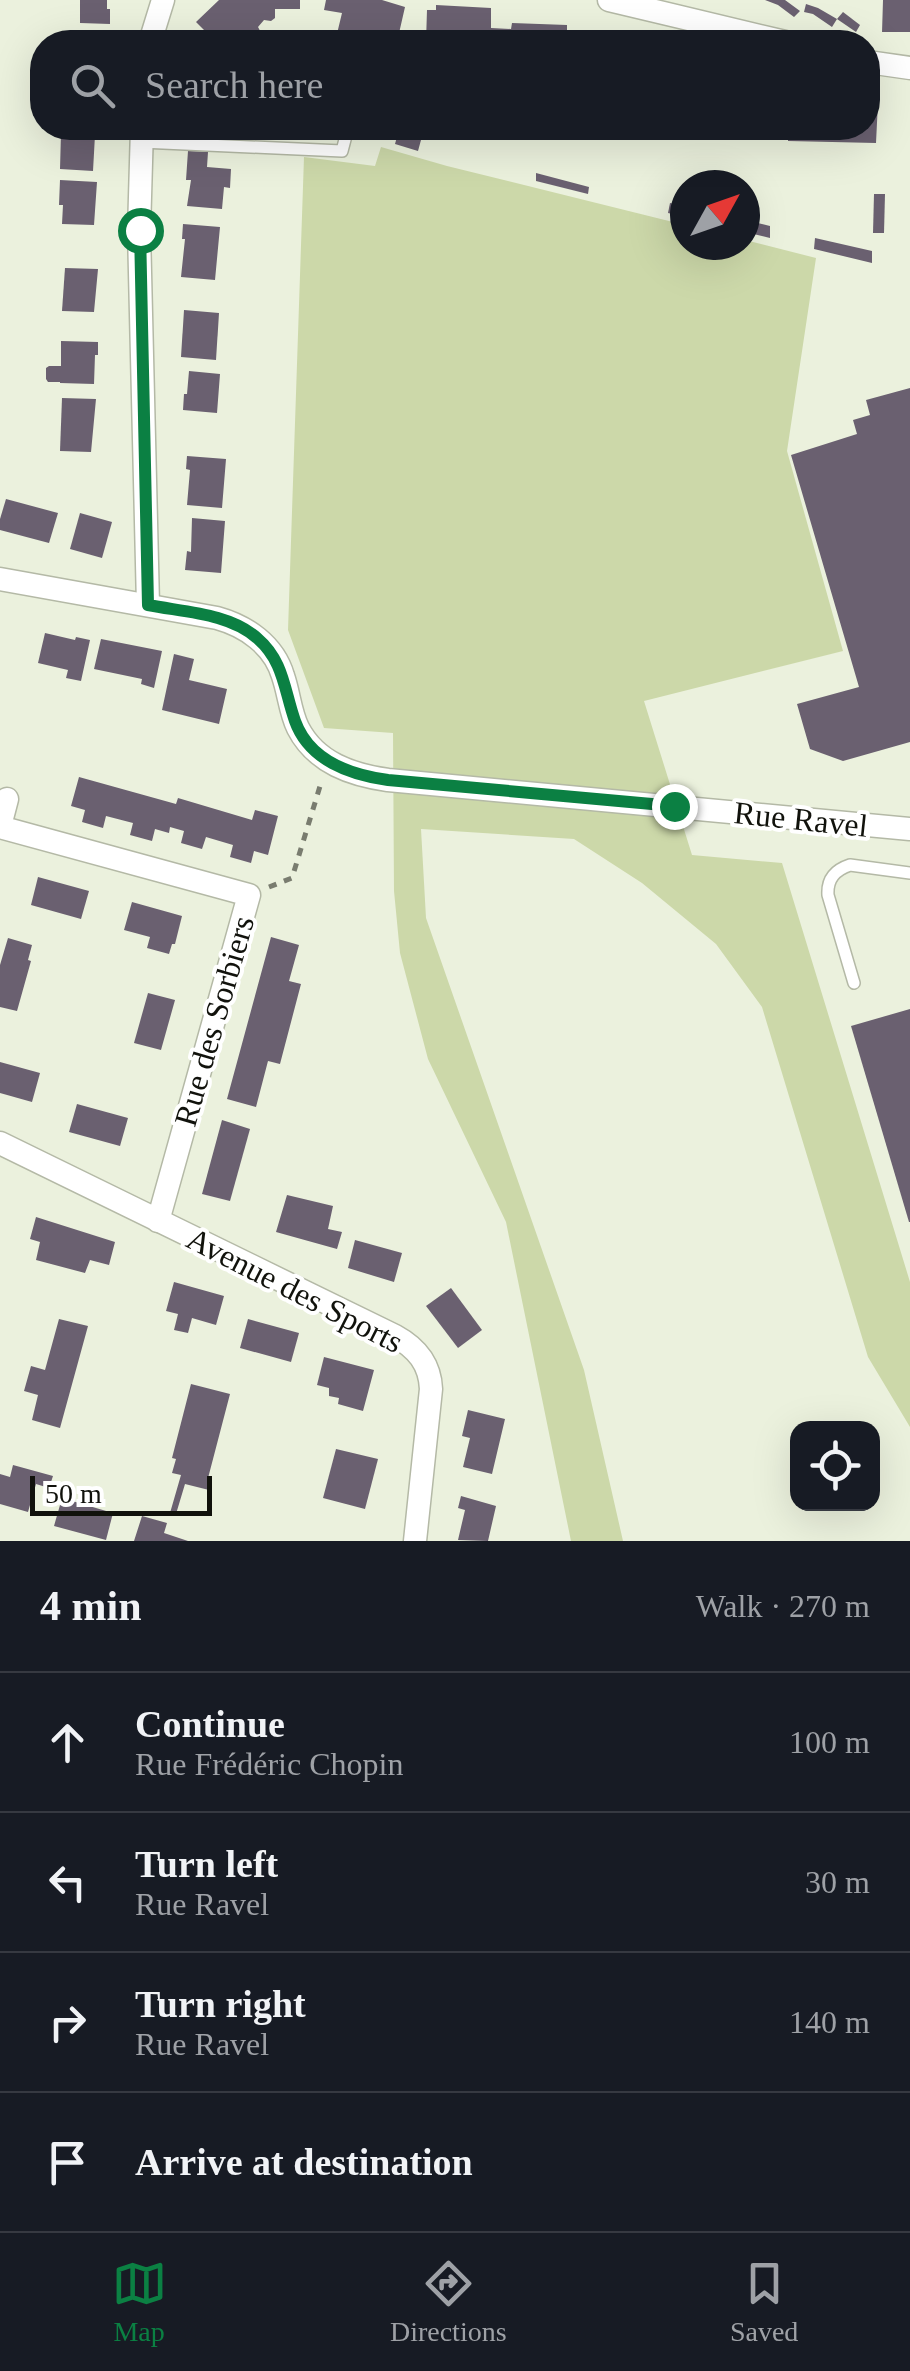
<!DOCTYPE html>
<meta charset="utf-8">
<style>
:root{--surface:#171b24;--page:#20242c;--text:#f1f3f6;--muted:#9ea1a6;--line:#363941;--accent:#0b8043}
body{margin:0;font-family:Georgia,serif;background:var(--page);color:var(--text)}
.controls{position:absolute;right:30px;bottom:30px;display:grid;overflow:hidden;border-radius:20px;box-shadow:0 10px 40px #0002}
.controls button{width:90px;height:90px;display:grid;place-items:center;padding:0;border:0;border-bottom:2px solid var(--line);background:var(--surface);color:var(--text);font:50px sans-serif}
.compass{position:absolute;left:670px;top:170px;width:90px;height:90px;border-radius:50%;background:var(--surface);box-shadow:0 10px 40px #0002;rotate:50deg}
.scale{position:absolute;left:30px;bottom:25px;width:182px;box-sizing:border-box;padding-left:10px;border:5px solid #11120c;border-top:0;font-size:28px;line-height:35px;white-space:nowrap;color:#11120c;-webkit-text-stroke:8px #fff;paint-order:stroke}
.stop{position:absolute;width:30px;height:30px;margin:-22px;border:8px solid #0b8043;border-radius:50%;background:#fff}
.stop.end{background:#0b8043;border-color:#fff;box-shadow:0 2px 10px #0008}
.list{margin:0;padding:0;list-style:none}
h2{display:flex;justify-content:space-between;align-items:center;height:130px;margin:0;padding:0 40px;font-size:42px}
h2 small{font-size:32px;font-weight:400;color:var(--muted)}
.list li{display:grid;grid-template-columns:65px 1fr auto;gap:30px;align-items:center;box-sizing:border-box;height:140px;padding:0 40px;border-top:2px solid var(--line)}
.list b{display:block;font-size:38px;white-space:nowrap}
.list p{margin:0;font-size:32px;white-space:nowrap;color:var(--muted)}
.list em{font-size:32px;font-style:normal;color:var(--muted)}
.icon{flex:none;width:55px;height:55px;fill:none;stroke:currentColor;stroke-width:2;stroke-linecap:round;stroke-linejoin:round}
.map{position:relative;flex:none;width:910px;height:1541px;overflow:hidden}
.search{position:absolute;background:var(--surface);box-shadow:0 10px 40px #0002;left:30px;right:30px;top:30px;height:110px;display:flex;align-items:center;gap:25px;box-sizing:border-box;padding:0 35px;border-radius:40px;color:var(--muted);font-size:38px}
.sheet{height:690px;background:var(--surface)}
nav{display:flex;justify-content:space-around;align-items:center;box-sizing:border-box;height:140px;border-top:2px solid var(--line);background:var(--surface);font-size:28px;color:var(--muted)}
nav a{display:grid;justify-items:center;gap:5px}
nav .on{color:var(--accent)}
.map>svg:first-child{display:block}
.green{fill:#ccd8a9}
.building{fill:#6a6070}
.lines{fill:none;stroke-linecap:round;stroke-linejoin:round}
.lane-casing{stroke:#b4b9a6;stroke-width:14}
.street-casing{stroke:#b4b9a6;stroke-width:25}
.path{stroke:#797c6f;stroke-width:5;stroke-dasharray:8 8;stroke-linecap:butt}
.lane{stroke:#fff;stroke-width:11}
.street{stroke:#fff;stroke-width:22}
.route{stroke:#0b8043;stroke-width:12}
.labels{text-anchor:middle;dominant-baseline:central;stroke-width:8;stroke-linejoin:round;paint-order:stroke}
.street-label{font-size:32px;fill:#11120c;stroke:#fff}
</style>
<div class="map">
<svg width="910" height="1541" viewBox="0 0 910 1541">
<rect width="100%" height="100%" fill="#ebf1dd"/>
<polygon class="green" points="381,147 447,166 685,225 685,245 745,245 745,240 816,258 787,451 843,651 644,701 692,855 782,863 910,1282 910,1427 868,1357 762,1007 716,944 642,883 574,839 421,829 426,918 584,1370 623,1541 571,1541 506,1222 428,1059 400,953 394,891 393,733 324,728 288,630 304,157 375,166"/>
<g class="building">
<polygon points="80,0 107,0 107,9 110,9 110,24 80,23"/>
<polygon points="219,0 300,0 300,9 275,9 275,18 271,21 264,20 258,27 266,42 210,42 213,39 196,22"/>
<polygon points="326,0 382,0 405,7 397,42 335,42 342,13 324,10"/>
<polygon points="765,0 785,0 800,11 794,17 778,5"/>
<polygon points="883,0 910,0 910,32 882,32"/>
<polygon points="806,4 818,8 837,19 832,27 813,14 804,12"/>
<polygon points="436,5 491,8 491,28 511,29 512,23 567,25 567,42 426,42 427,10 436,10"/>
<polygon points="843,12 860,25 856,32 837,19"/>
<polygon points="72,37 105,38 105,42 72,42"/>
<polygon points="868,102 878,102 876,143 788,141 788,128 868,128"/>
<polygon points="55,128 98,128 98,135 95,135 93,171 60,169 61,133 55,133"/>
<polygon points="398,133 421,140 418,151 395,144"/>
<polygon points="188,151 208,152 207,167 231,169 230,188 224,187 222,209 187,206 191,180 186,180"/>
<polygon points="536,173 589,187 588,194 536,181"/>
<polygon points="60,180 97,182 94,225 62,224 63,205 59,205"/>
<polygon points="874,194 885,194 884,233 873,233"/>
<polygon points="670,203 685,206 685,217 668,213"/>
<polygon points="745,220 770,226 770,238 745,232"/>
<polygon points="183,224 220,227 215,280 181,277 185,239 182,239"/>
<polygon points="815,238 872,251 872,263 814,249"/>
<polygon points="65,268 98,269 94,312 62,311"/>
<polygon points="184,310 219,313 216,360 181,357"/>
<polygon points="61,341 98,342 98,355 95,355 94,384 60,383 60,382 48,382 46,379 46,368 49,366 61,366"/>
<polygon points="189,371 220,374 217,413 183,410 184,394 187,394"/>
<polygon points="910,388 910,742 843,761 810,749 797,704 859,687 791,455 857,434 853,420 870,415 866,400"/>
<polygon points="62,398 96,399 91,452 60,451"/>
<polygon points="187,456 226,459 222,508 187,505 190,470 186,469"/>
<polygon points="6,499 58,513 49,543 0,530 0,519"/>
<polygon points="80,513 112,522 102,558 70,549"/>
<polygon points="192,518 225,521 221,573 185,570 187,551 191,552"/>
<polygon points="45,633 75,640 76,637 90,640 81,681 66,678 68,670 38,663"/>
<polygon points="101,639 162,651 154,688 141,684 142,679 94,669"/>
<polygon points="174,654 194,659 189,680 227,689 219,724 162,710"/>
<polygon points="79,777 176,804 178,798 252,820 255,810 278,816 268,855 254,851 251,863 230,857 233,845 206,837 202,849 181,843 184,831 170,827 169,833 155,829 152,841 130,835 133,823 106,816 103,828 82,822 85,810 71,806"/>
<polygon points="38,877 89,891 81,919 31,905"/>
<polygon points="132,902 182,916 175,944 172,944 169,954 147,948 150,937 124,930"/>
<polygon points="271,937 299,945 289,981 301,984 280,1064 268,1061 256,1107 227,1099"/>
<polygon points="8,938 32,945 28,960 31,961 17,1011 0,1007 0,965"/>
<polygon points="148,993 175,1000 161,1050 134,1043"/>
<polygon points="910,1009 910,1222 909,1222 851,1026"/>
<polygon points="0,1062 40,1073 32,1102 0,1093"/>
<polygon points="77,1104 128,1118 120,1146 69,1132"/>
<polygon points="222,1120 250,1129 230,1201 202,1194"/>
<polygon points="287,1195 333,1206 328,1229 342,1232 337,1249 276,1232"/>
<polygon points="36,1217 115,1242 109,1265 90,1260 85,1273 36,1260 40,1242 30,1239"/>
<polygon points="355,1240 402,1253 394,1282 348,1268"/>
<polygon points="174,1282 224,1296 216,1325 192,1318 188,1333 174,1330 178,1314 166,1311"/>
<polygon points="451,1288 482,1330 458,1348 426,1306"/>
<polygon points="59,1319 88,1326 60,1428 32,1420 38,1395 24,1391 31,1366 45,1370"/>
<polygon points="248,1319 299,1333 291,1362 240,1348"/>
<polygon points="324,1357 374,1370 363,1411 338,1404 339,1398 329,1396 329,1388 317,1385"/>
<polygon points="191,1384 230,1394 207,1482 211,1483 209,1490 185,1484 176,1514 170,1513 181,1475 172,1473 176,1459 172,1458"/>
<polygon points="468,1410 505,1419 492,1474 463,1467 470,1438 462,1436"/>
<polygon points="336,1449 378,1459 365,1509 323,1498"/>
<polygon points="13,1465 53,1476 49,1488 36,1484 28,1512 0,1504 0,1474 10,1477"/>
<polygon points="461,1496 496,1506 488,1541 458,1540 465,1510 458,1508"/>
<polygon points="62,1498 113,1513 106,1540 54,1526"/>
<polygon points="142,1516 167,1523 164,1533 188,1541 134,1541"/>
</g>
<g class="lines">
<g class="lane-casing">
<g id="lane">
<polyline points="141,142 342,151 348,128"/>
<path d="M 854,983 L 828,895 C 827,879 835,870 850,865 L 910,873"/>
</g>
</g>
<g class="street-casing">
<g id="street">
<polyline points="609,0 785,42"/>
<polyline points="150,42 163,0"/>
<polyline points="868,62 910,68"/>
<polyline points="142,128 139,231 148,605"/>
<path d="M 0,579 L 217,618 C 246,626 274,645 283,676 C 289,693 290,712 298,728 C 316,763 352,775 388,780 L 910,829"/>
<polyline points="0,826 7,799"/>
<polyline points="0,827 249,895 158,1221"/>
<path d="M 0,1143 L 395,1336 C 417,1348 430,1364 431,1389 L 415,1541"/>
</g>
</g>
<polyline class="path" points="269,887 292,878 321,783"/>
<use href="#lane" class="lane"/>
<use href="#street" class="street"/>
</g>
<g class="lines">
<path class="route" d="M 140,230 L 148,605 C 183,612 229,613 257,638 C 284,661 284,690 295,721 C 309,760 350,775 388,780 L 674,806"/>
</g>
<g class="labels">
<g class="street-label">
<text transform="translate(801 819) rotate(6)">Rue Ravel</text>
<text transform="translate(214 1021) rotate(-74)">Rue des Sorbiers</text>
<text transform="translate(295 1290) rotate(27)">Avenue des Sports</text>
</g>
</g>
</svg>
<div class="controls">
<button><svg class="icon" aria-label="locate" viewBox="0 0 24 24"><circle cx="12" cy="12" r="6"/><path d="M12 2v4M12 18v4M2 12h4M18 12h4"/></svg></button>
</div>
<svg class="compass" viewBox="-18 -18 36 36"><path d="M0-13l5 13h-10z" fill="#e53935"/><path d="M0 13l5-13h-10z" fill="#9ea1a6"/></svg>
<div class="scale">50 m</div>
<div class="stop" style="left:140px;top:230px"></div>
<div class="stop end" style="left:674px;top:806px"></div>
<div class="search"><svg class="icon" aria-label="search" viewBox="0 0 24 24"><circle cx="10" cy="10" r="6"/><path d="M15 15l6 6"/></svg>Search here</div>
</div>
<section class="sheet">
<h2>4 min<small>Walk · 270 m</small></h2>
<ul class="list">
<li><svg class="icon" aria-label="ahead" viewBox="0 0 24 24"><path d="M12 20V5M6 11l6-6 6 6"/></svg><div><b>Continue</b><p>Rue Frédéric Chopin</p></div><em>100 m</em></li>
<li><svg class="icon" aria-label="left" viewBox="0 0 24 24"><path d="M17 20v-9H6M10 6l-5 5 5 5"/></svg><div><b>Turn left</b><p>Rue Ravel</p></div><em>30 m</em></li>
<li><svg class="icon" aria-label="right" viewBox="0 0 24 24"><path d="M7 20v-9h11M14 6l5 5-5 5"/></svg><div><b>Turn right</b><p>Rue Ravel</p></div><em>140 m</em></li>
<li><svg class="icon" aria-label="arrive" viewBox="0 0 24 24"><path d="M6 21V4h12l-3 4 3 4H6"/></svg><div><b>Arrive at destination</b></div></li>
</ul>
</section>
<nav>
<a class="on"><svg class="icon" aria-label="map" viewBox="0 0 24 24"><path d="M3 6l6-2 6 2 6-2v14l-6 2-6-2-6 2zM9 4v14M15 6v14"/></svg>Map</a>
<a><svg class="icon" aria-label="directions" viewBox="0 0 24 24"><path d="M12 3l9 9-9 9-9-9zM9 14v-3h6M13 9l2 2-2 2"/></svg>Directions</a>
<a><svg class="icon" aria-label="saved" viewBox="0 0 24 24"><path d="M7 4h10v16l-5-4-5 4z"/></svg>Saved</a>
</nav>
